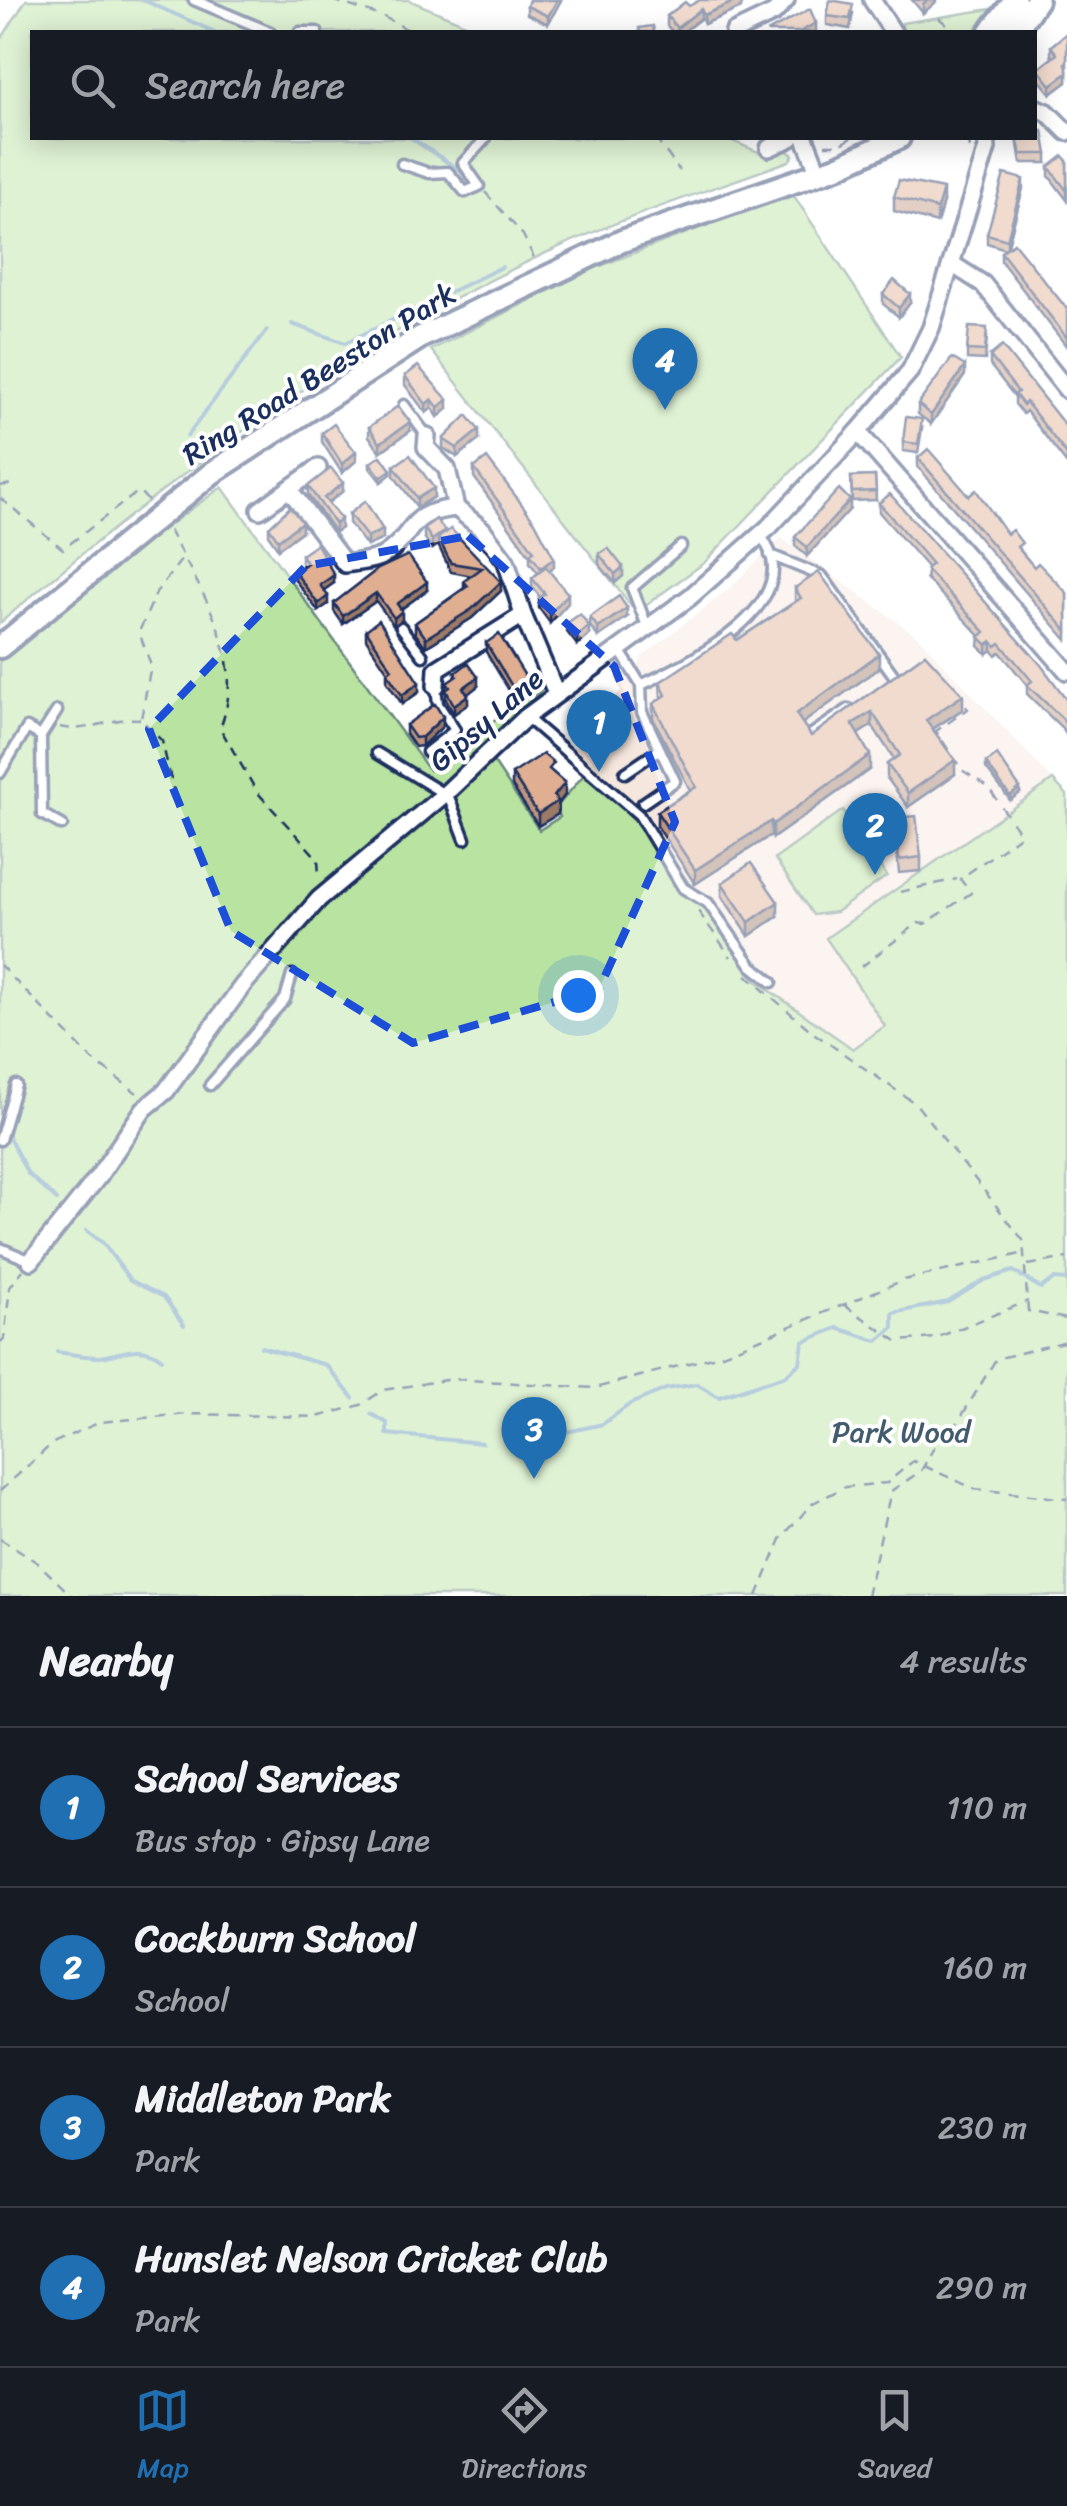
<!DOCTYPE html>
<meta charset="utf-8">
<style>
:root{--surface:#171b24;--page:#20242c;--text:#f1f3f6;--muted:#9ea1a6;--line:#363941;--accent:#1f6fb2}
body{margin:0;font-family:Sriracha,sans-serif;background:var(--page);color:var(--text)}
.you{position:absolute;left:578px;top:995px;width:35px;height:35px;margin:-25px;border:8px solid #fff;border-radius:50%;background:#1a73e8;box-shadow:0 0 0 15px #1a73e833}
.badge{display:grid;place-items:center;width:65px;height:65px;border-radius:50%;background:var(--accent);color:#fff;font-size:32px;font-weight:700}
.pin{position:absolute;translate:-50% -82px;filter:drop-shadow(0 2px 5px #0008)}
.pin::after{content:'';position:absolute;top:52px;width:35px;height:30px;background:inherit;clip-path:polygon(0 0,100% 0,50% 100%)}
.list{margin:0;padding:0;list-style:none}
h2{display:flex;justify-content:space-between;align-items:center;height:130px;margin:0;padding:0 40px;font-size:42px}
h2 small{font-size:32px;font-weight:400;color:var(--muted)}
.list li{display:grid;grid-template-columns:65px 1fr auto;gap:30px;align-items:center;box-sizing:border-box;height:160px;padding:0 40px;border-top:2px solid var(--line)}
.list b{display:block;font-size:38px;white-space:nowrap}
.list p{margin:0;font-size:32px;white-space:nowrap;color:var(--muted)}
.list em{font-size:32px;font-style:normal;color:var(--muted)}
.icon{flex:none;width:55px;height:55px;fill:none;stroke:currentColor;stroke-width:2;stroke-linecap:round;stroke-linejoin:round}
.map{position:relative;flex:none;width:1067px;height:1596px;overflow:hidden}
.search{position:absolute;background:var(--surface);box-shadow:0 5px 25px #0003;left:30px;right:30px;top:30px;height:110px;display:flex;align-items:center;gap:25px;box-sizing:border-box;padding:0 35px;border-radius:0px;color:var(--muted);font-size:38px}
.sheet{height:770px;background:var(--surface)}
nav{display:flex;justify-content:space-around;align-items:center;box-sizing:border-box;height:140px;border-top:2px solid var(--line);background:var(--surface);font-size:28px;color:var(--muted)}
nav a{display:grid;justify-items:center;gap:5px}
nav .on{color:var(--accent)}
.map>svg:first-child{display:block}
.built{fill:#f6e7de}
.green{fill:#b9e3a0;stroke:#6a897f;stroke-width:2.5}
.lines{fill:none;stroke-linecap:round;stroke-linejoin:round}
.stream{stroke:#5f91b4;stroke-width:4}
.service-casing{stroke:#1b2f5e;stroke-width:15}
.minor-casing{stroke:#1b2f5e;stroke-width:22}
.tertiary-casing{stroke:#1b2f5e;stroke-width:28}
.path{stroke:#1b2f5e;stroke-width:2.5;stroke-dasharray:10 8;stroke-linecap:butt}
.service{stroke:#fff;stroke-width:8}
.minor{stroke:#fff;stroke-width:15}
.tertiary{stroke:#fff;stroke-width:20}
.wall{fill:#c1967e;stroke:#1b2f5e;stroke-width:2.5}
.shaded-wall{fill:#9d7a66;stroke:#1b2f5e;stroke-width:2.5}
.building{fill:#e0af92;stroke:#1b2f5e;stroke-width:2.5}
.marked{fill:none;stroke:#1d4ed8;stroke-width:8;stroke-dasharray:20 12;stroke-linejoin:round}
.labels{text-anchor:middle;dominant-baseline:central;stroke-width:8;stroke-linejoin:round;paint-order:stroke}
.street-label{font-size:30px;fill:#1b2f5e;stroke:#fff}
.park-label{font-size:30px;fill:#425c6e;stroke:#fff}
</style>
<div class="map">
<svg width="1067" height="1596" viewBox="0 0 1067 1596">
<rect width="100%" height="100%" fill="#fff"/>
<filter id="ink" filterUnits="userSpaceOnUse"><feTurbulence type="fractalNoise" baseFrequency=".01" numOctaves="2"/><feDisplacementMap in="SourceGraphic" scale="20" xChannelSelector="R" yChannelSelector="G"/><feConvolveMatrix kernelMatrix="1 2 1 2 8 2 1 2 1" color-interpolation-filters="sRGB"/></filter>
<g filter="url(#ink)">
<polygon class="built" points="781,538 918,637 1067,795 924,1100 755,980 640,812 573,750 621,690 614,677 638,667 642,657 730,588"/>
<g class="green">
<path d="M 26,0 L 409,0 L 484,32 L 32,32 L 32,138 L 725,138 L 763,154 L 781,146 L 793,155 L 789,161 C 713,189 635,213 561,246 C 354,340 171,475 0,623 L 0,41 Z"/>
<polygon points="991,9 973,32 903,32 902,23"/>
<polygon points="792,193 901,357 704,563 636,612 431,350 595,268"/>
<polygon points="222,487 429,770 543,683 541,690 443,789 491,758 539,830 560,817 556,808 591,766 640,812 755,980 853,1049 885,1026 826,938 1053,780 1067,795 1067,1596 0,1596 0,661 126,556"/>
<polygon points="843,810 887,876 836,912 813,915 775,859"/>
</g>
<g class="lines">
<g class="stream">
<polyline points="143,0 215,32"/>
<polyline points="411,138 461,171 467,182"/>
<polyline points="292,324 345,343 502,267"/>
<polyline points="187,436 267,330"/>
<polyline points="5,1130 28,1174 57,1200"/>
<polyline points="86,1230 103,1243 130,1280 164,1297 184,1325"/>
<polyline points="261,1347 326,1365 353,1398"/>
<path d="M 57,1352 C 70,1354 86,1357 99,1357 C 121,1355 140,1341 162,1359"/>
<polyline points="371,1414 387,1423 387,1434 482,1443"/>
<polyline points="548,1436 603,1424 630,1404 666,1389 697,1384 719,1397 785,1376 800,1363 803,1342 837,1328 877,1341 893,1328 893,1313 948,1302 984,1280 1013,1271 1041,1288 1054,1279 1067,1280"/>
</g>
<g class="service-casing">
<g id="service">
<polyline points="194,0 270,32"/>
<polyline points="300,32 317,32"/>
<polyline points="402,164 429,173 448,172 465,192 479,186 463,163 486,138"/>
<polyline points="404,405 427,436"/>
<polyline points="770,555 822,576 895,677"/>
<polyline points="647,626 632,588 681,546"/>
<polyline points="401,627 423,656"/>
<path d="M 620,651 L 641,685 C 687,664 814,602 760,535"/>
<polyline points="641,685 642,712 675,781 643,803"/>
<polyline points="526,717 639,815 683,888 708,903 752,966 772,982"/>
<polyline points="812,734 849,709"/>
<polyline points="41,736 42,814 62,825"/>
<polyline points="427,752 455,730 438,704 436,686"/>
<polyline points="377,753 449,797 465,839"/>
<polyline points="0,773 27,728 41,736 57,711"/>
<polyline points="625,773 659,750"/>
<polyline points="210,1085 285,999 292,975"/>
<polyline points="0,1140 16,1085"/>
<polyline points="0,1248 31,1261"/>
</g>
</g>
<g class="minor-casing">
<g id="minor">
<polyline points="872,0 893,32"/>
<polyline points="734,32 774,13 786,0"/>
<polyline points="1034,107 1047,112 1067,132"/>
<polyline points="805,138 818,171"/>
<polyline points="769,148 791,138"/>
<polyline points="952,264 983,284 1067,390"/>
<polyline points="858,432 1067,671"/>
<polyline points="427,436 426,447 447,469 456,508"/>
<path d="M 289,489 L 345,564 C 356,562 375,561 384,555 C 418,533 404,513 456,508 L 482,529 L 506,561 L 523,615 L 556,693"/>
<polyline points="260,510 318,468"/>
<polyline points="436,686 437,669 523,615"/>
<polyline points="31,1261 98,1177 144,1109 166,1091 243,985 319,899 446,793 526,717 690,597 769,527 858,432 910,371 931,328 987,148 986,138"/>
</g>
</g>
<g class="tertiary-casing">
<g id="tertiary">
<polyline points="990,32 1015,0"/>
<polyline points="1015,32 1037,0"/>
<polyline points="0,647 212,473 421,337 622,241 837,167 899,138"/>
</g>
</g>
<g class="path">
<polyline points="332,0 384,17 412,32"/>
<polyline points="939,18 955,32"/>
<polyline points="655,138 680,171"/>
<polyline points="969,138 970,151"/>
<polyline points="825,145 840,145 851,138"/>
<polyline points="485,192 523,235 536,262"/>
<polyline points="0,486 12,484"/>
<polyline points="0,498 63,549 139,491 150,503"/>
<path d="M 169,530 C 200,591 249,657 220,728 L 257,792 L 318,859 L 319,877"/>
<path d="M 60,727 C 86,734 113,716 140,719"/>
<polyline points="175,797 162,741 141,719 151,665 139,632 157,591 182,559"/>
<polyline points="900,892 957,879"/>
<polyline points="698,911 731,957"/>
<polyline points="0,965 93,1060 137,1093"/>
<polyline points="861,967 918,923 925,924 971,893 960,879 1021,835 988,787 962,770 936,731 968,709 961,701"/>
<polyline points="746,975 815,1034 916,1104 1023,1240 1028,1311 1067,1319"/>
<polyline points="1028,1265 1067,1258"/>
<polyline points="844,1305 897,1341 936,1338 1028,1301"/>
<polyline points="0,1342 4,1339 10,1287 23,1270"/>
<polyline points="0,1491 53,1443 100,1422 187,1414 317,1417 361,1405 383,1390 452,1379 595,1388 720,1355 904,1280 1025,1253"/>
<polyline points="0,1539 38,1563 72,1596"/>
<polyline points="757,1596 782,1537 813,1503 845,1487 887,1483 913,1461 975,1489 1067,1499"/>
<polyline points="867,1596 891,1491 921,1471 943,1431 955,1427 996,1359 1067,1341"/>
</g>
<use href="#service" class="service"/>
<use href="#minor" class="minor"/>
<use href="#tertiary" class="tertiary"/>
</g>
<g class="wall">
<polygon points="529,0 561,0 548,24 527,14 527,6"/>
<polygon points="912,0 936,0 936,2 923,13"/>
<polygon points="689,6 741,8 704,24 701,18 683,32 673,32 667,26 667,16"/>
<polygon points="853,13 850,29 827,25 827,16"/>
<polygon points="1067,33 1067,82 1051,94 1038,78 1038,69 1053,57 1051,55 1051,46"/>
<polygon points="1017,138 1047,154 1047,163 1021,163"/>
<polygon points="1067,161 1067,200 1049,176 1049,167"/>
<polygon points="1023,188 1007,248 1067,309 1067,347 1001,261 1001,252 1006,249 987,243 987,234"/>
<polygon points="894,197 943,202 937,223 894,211"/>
<polygon points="883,294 910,303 899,317 883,304"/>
<polygon points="987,337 985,360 967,359 967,350"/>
<polygon points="990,356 1067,428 1067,464 1026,411 1023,414 1015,404 1015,397 990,365"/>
<polygon points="965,375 931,424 918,414 918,404"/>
<polygon points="405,376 448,409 438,417 432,408 426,413 405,385"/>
<polygon points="369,427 410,431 380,452 369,436"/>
<polygon points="922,428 918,453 903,451 903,442"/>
<polygon points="322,433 356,461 342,473 322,442"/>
<polygon points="443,439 479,440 457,457 443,448"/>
<polygon points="918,458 969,496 1007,534 1034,567 1067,593 1067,640 918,467"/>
<polygon points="370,463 391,474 381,482 370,468"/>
<polygon points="394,466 434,497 417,507 394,476"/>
<polygon points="474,468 554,567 549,571 568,603 550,623 539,608 539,598 540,597 532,587 532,578 538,573 530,563 530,556 474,477"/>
<polygon points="875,476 876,500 852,501 851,477"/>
<polygon points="308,486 343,491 328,503 341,528 335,532 308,495"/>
<polygon points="879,503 1067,700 1067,736 1062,728 1027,694 1027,685 1000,652 996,655 992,650 987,654 979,646 980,636 926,578 928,568 879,512"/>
<polygon points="850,509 807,556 795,546 795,537"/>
<polygon points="349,514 383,539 367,546 349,523"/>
<polygon points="269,527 302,531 278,549 269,536"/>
<polygon points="424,528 445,534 451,529 501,591 472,618 426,647 415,633 415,623 464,588 464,581 472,576 451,572 438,545 432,549 424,537"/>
<polygon points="599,554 623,576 615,583 599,564"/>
<polygon points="301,555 334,583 323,590 328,604 318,611 295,580 295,572 303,566 301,563"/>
<polygon points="378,569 427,590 401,609 402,620 394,626 376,601 343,624 334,611 334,603"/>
<polygon points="795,588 879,668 802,723 811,736 925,654 963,709 933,729 955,774 908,807 887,778 887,764 894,759 872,725 858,734 870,769 773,838 771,835 695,884 657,826 657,812 690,790 653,718 653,704 661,699 660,682 737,640 795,602"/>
<polygon points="590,617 627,617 598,637 590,626"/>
<polygon points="567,623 589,635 577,645 567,632"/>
<polygon points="366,630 419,692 402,704 387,682 387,673 388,672 366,639"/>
<polygon points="486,643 527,688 513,697 486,652"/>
<polygon points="455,673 478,686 467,694 468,704 454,714 446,700 446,690 447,683 455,678"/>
<polygon points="406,725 443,726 422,746 415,747 406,734"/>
<polygon points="986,763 1020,793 1010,800 986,768"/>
<polygon points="512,774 554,774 565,795 558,804 558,814 538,826 512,786"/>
<polygon points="894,818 921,857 921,871 899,873"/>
<polygon points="722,883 778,916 749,936 722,896"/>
</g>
<g class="shaded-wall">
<polygon points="557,0 561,0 548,24 548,16"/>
<polygon points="738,0 743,0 741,8 704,24 704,15"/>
<polygon points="928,0 936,0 936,2 923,13 923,4"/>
<polygon points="701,9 701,18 683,32 677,32 677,28"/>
<polygon points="816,23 816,32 799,32"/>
<polygon points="1067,73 1067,82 1051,94 1051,85"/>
<polygon points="1023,179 1023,188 1007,249 1007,240"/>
<polygon points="943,189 943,202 937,223 937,209"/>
<polygon points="910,294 910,303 899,317 899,308"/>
<polygon points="965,366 965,375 931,424 931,415"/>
<polygon points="432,399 432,408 426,413 426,404"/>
<polygon points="448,400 448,409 438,417 438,407"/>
<polygon points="410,422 410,431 380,452 380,443"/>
<polygon points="479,430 479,440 457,457 457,448"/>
<polygon points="356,452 356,461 342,473 342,464"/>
<polygon points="391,470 391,474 381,482 381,477"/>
<polygon points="343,483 343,491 324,506 324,498"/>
<polygon points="434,488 434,497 417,507 417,498"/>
<polygon points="850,500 850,509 807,556 807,547"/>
<polygon points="341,519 341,528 335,532 335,524"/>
<polygon points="302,522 302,531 278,549 278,540"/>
<polygon points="383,530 383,539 367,546 367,537"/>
<polygon points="445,531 445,540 438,538 438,545 432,549 432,540"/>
<polygon points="554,558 554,567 541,577 541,568"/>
<polygon points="623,567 623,576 615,583 615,574"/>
<polygon points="334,575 334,583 320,593 320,585"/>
<polygon points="427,582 427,590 397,612 397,604"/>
<polygon points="501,582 501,591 472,618 426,647 426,638"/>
<polygon points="376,593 376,601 343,624 343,616"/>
<polygon points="568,594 568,603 550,623 550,613"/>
<polygon points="328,596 328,604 318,611 318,604"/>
<polygon points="627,608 627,617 598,637 598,628"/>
<polygon points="402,611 402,620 394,626 394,618"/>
<polygon points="589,626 589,635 577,645 577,636"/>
<polygon points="992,641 992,650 987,654 987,645"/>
<polygon points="879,654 879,668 796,728 796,714"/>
<polygon points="478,677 478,686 463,698 463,688"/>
<polygon points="527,679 527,688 513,697 513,688"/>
<polygon points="419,683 419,692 402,704 402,695"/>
<polygon points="468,695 468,704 454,714 454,705"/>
<polygon points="963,695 963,709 926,733 926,720"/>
<polygon points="872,712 872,725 852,738 852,724"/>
<polygon points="443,717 443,726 422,746 422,737"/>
<polygon points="870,755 870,769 773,838 773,824"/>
<polygon points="955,760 955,774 908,807 908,793"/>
<polygon points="565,783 565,795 558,804 558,814 538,826 538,814"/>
<polygon points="1020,788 1020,793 1010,800 1010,796"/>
<polygon points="885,809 885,823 867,836 867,822"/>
<polygon points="771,821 771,835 695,884 695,870"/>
<polygon points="778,902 778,916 749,936 749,922"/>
</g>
<g class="building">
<polygon points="529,0 557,0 548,16 527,6"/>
<polygon points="700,0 738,0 704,15 701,9 677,28 667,16 685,2 689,6"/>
<polygon points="830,0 853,4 850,19 827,16"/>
<polygon points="810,9 816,23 799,32 767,32"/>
<polygon points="653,26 654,32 640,32 639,28"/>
<polygon points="1067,33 1067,62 1065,63 1067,66 1067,73 1051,85 1038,69 1057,54 1051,46"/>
<polygon points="1043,131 1047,154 1021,154 1017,138 1034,138 1034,133"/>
<polygon points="1063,156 1067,161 1067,191 1049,167"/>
<polygon points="1004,174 1023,179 1007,240 987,234"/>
<polygon points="899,180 943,189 937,209 894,197"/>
<polygon points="1014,243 1067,309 1067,338 1001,252"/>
<polygon points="894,280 910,294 899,308 883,294"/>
<polygon points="969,327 987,328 985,351 967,350"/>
<polygon points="1002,346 1067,428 1067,455 1026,402 1023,405 1015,394 1018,392 990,356"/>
<polygon points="952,358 965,366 931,415 918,404"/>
<polygon points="418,366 448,400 438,407 432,399 426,404 405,376"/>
<polygon points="398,406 410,422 380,443 369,427"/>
<polygon points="467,415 479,430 457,448 443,439"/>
<polygon points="906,417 922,419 918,444 903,442"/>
<polygon points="334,424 356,452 342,464 322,433"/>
<polygon points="928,449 969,496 976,490 1007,534 1012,530 1022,543 1017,547 1034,567 1038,563 1067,593 1067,631 918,458"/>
<polygon points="410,455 434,488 417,498 394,466"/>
<polygon points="381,456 391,470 381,477 370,463"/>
<polygon points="487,458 535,522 554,558 541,568 530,554 534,551 474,468"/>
<polygon points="331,468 343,483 324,498 341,519 335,524 308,486"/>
<polygon points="875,476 876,491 852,492 851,477"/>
<polygon points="839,489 850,500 807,547 795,537"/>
<polygon points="890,494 1041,665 1067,700 1067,727 1062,718 1027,685 1032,681 1000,643 996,646 992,641 987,645 979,637 985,632 926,569 932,564 879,503"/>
<polygon points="365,501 383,530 367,537 349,514"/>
<polygon points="290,507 302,522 278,540 269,527"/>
<polygon points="436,519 445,531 432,540 424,528"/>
<polygon points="451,529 501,582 472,609 426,638 415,623 468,586 464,581 482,568 451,563 438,538"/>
<polygon points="317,544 334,575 320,585 328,596 318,604 295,572 307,563 301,555"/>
<polygon points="608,548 623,567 615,574 599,554"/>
<polygon points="408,555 427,582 397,604 402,611 394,618 376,593 343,616 334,603 378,569"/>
<polygon points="546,567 568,594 550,613 539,598 545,594 532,578"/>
<polygon points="819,572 879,654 796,714 811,736 925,654 963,695 926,720 955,760 908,793 887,764 900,755 872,712 852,724 870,755 773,824 771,821 695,870 657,812 696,787 653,704 666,695 660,682 732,634 737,640 801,598 795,588"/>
<polygon points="619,596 627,608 598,628 590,617"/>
<polygon points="580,614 589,626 577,636 567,623"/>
<polygon points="379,620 419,683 402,695 387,673 392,669 366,630"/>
<polygon points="499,634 527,679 513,688 486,643"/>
<polygon points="468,663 478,677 463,688 468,695 454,705 446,690 450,687 447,683 457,676 455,673"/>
<polygon points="435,704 443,717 422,737 415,738 406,725"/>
<polygon points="543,754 554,763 549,769 565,783 554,796 558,801 538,814 512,774"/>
<polygon points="997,755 1020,788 1010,796 986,763"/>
<polygon points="884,798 885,809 867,822 865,800"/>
<polygon points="916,816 921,857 899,860 894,818"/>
<polygon points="751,863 778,902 749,922 722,883"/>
</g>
</g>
<path d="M0 0H1067V1596H0ZM 468,536 L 614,666 L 675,822 L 599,989 L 413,1043 L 231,931 L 149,729 L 306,566 Z" fill="#fff" fill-opacity=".55" fill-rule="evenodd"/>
<path class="marked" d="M 468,536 L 614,666 L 675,822 L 599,989 L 413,1043 L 231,931 L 149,729 L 306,566 Z"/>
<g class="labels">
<g class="street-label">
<text transform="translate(319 374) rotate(-32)">Ring Road Beeston Park</text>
<text transform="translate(486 720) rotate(-41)">Gipsy Lane</text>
</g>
<g class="park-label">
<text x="901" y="1432">Park Wood</text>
</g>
</g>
</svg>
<div class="you"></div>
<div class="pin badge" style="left:599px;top:772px">1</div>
<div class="pin badge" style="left:875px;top:875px">2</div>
<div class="pin badge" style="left:534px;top:1479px">3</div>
<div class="pin badge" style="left:665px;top:410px">4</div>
<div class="search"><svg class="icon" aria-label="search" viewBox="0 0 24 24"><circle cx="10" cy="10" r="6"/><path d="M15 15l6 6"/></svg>Search here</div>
</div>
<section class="sheet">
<h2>Nearby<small>4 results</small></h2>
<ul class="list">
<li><span class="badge">1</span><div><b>School Services</b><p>Bus stop · Gipsy Lane</p></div><em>110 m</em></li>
<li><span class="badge">2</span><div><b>Cockburn School</b><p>School</p></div><em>160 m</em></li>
<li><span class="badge">3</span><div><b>Middleton Park</b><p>Park</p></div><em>230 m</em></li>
<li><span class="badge">4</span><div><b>Hunslet Nelson Cricket Club</b><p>Park</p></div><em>290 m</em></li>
</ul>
</section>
<nav>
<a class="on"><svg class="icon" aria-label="map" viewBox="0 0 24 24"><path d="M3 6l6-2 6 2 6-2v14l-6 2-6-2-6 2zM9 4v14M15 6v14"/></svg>Map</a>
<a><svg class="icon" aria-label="directions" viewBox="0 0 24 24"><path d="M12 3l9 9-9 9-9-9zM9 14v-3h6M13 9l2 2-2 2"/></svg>Directions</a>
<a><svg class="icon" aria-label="saved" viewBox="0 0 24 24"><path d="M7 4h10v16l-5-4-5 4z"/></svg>Saved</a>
</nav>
